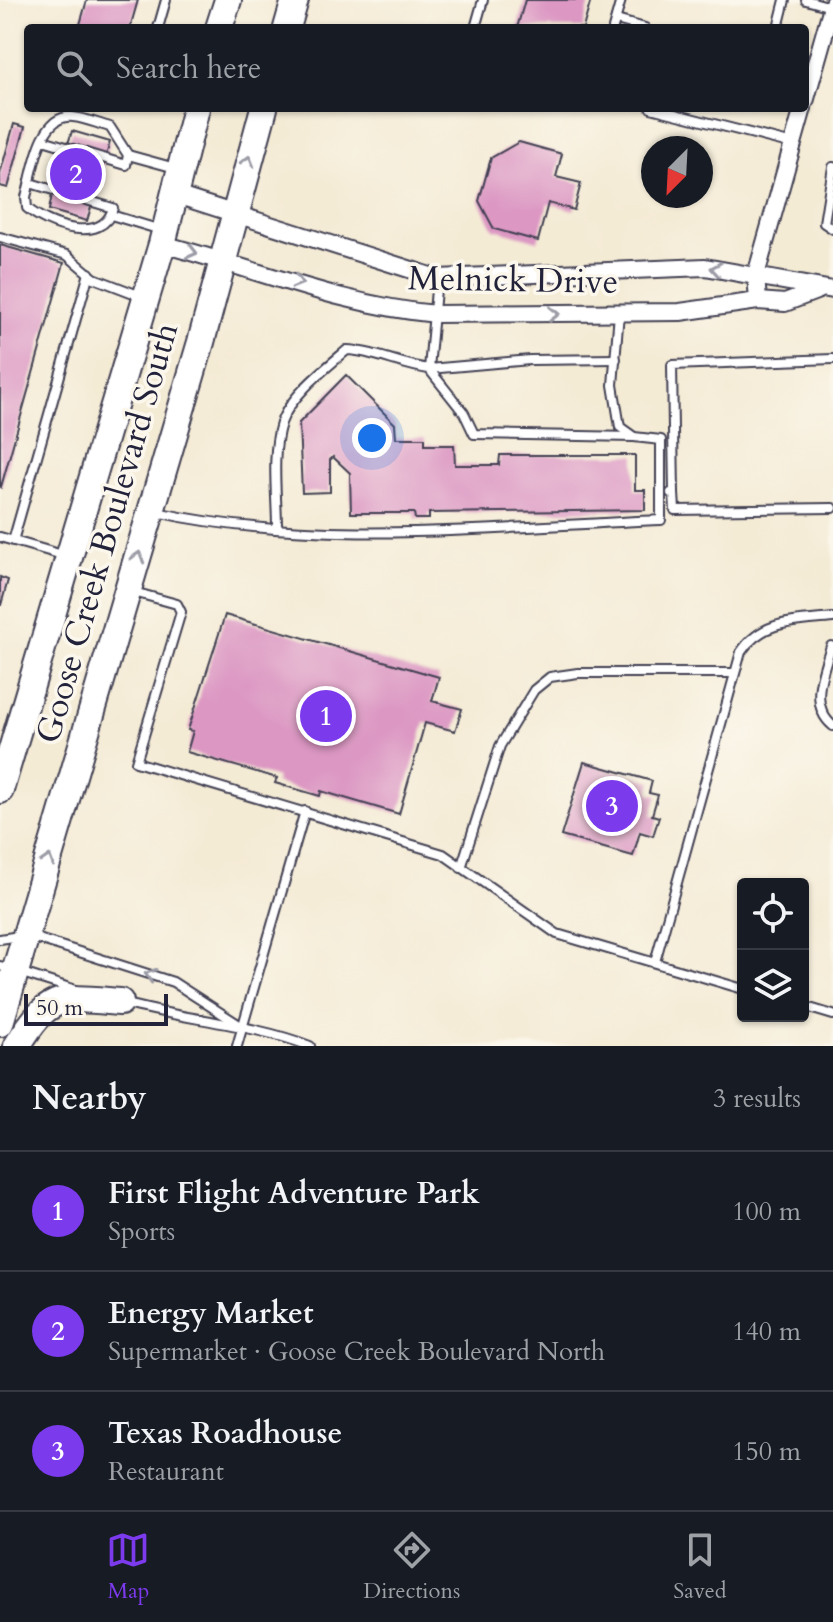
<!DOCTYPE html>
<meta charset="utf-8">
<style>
:root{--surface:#171b24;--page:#242831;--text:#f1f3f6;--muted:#9ea1a6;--line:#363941;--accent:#7c3aed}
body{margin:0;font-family:Cardo,serif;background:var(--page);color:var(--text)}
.controls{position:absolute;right:24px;bottom:24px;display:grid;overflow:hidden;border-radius:8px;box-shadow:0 2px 6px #0004}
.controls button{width:72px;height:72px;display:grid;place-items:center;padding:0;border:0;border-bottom:2px solid var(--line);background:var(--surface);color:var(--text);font:40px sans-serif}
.compass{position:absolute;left:641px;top:136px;width:72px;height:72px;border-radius:50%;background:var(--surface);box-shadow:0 2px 6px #0004;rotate:204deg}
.scale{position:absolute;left:24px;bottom:20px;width:144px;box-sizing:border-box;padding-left:8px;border:4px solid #22223b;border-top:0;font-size:22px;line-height:28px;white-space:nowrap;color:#22223b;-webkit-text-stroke:6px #fbf7ec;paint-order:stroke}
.you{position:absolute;left:372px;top:438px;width:28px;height:28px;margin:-20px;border:6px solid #fff;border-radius:50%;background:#1a73e8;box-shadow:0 0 0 12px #1a73e833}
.badge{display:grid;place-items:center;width:52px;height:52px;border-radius:50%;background:var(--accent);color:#fff;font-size:26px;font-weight:700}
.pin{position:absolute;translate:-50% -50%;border:4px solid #fff;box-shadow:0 2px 8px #0006}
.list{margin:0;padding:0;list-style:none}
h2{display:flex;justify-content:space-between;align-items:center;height:104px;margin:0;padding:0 32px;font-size:34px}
h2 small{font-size:26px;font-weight:400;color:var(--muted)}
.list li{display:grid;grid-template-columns:52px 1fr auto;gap:24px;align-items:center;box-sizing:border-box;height:120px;padding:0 32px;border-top:2px solid var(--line)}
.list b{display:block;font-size:30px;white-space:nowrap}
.list p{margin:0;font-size:26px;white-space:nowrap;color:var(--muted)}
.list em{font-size:26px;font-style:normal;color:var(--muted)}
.icon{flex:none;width:44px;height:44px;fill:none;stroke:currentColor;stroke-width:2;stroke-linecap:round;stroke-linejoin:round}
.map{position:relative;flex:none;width:833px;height:1046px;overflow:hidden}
.search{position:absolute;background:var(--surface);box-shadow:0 2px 6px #0004;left:24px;right:24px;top:24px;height:88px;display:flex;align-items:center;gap:20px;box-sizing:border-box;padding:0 28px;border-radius:8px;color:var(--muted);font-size:30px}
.sheet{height:464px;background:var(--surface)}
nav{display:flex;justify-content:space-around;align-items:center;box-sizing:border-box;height:112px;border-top:2px solid var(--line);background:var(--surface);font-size:22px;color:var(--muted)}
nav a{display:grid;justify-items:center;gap:4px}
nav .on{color:var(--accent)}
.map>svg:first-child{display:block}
.building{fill:#dc97c3}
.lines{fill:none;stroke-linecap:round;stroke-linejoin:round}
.service-casing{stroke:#424052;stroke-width:12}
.minor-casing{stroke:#424052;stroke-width:20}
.trunk-casing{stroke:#424052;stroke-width:30}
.service{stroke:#fff;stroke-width:8}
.minor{stroke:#fff;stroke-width:16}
.trunk{stroke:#fff;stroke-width:26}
.oneway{stroke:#9c9ca7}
.labels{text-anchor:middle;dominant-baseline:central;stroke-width:7;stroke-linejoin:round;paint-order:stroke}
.street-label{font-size:34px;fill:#22223b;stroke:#fbf7ec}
</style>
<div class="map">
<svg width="833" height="1046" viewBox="0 0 833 1046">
<rect width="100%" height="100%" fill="#fbf7ec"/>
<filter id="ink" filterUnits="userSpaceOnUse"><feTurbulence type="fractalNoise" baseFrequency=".0125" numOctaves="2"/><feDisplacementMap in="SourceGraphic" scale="16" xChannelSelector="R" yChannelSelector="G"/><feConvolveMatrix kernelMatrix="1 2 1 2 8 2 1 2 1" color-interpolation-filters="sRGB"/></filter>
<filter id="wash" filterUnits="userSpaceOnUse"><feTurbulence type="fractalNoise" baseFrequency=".006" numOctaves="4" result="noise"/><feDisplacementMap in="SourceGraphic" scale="32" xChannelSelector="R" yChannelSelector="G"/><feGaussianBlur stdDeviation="1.8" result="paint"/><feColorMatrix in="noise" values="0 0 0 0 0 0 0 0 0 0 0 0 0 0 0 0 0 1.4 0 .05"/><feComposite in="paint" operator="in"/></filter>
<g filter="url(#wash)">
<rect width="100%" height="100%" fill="#f4ebd5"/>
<g id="blocks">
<g class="building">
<polygon points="87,0 138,0 130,28 79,28"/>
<polygon points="525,0 591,0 583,28 517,28"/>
<polygon points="14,124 25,127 8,188 0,186 0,174"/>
<polygon points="72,131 110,142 87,221 49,210 59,159 63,160"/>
<polygon points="519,142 562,154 556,177 581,183 574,210 548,203 538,241 494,229 479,201 491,158"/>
<polygon points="0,245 64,263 1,487 0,486"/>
<polygon points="346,375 395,424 396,438 425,438 425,445 454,445 455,465 499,465 500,455 635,455 635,490 645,490 645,510 429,513 429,519 415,519 414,513 351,513 350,473 333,457 330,460 330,492 302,493 299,423"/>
<polygon points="0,577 8,580 1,605 0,605"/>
<polygon points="225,615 439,677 432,701 462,709 455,731 425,723 399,814 321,791 320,796 275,783 277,778 187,752 193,731 188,730"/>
<polygon points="584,762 652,781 649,793 658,795 652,815 659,817 653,836 640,832 633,856 561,836"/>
</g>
</g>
</g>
<g filter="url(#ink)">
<use href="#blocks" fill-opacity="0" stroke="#424052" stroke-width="2"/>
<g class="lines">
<g class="service-casing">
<g id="service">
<polyline points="806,0 831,7"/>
<polyline points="616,20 645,28"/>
<polyline points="158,28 166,0"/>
<polyline points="475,28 483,0"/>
<polyline points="613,28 621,0"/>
<polyline points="778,28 785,0"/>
<polyline points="651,108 793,144"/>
<polyline points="128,155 179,169"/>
<polyline points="833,167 824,223 833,229"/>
<path d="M 30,183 L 113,208 C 103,246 47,225 27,208 L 26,197 C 33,173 39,113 73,117 C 85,118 98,124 110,127 L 128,155 L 126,165 L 43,140"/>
<polyline points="111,215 161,230"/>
<polyline points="0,237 67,255 94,278 141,296"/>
<polyline points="437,278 429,369 530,360 616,359"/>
<polyline points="671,493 674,493 675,510 833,508"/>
<polyline points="674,493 672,365 833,359"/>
<path d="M 156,512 C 320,548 495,527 661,520 L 661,440 L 634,437 L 620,427 L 613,385 L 619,313"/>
<path d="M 277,528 C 277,495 271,455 281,423 C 290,396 326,368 347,350 C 374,351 400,365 429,369 L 464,413 L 474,434 L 634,437"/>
<polyline points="0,537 66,556"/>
<polyline points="13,541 89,273"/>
<polyline points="130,591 177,604 181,612 136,762 443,854 557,934 743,989"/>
<path d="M 831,646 C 823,672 808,705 833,726"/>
<polyline points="461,868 500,746 534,690 550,677 578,673 734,673"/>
<polyline points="0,939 26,935 173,982 238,1024"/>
<path d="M 655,962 L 741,652 C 763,619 797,622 833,618"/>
<polyline points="0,966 76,990"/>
<path d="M 123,1003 C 185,1020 250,1023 310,1046"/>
<polyline points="803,1006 833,1015"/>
<polyline points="237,1046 305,811"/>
</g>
</g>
<g class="minor-casing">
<g id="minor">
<polyline points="805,102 833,3"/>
<polyline points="173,194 437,278 705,267 833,290"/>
<path d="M 162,244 C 251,267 343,306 436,314 L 680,312 L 758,301 L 785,303 L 819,290"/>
<polyline points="758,301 756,275 803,108"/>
</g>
</g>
<g class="trunk-casing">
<g id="trunk">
<polyline points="219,28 228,0"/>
<polyline points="287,28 295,0"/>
<polyline points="0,790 162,244 196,108"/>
<polyline points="0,1023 201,342 264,108"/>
<path d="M 17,1046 C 50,993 59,997 120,1002"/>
</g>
</g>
<use href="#service" class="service"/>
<use href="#minor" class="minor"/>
<use href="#trunk" class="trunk"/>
</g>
<defs><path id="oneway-chevron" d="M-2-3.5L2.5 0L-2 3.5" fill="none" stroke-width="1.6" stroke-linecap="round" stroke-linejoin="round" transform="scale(2)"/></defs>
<g class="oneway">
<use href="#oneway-chevron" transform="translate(248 161) rotate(-74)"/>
<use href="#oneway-chevron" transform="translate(192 252) rotate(14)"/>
<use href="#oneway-chevron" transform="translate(716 269) rotate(-171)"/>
<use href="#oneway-chevron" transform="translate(298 282) rotate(16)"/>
<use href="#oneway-chevron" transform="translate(554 314)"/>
<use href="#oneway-chevron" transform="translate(138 557) rotate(-74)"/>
<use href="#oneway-chevron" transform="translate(48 860) rotate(-73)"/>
<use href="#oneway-chevron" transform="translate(150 975) rotate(-162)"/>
</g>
</g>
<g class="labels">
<g class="street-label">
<text transform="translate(513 280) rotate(1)">Melnick Drive</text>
<text transform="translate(107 533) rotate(-74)">Goose Creek Boulevard South</text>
</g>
</g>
</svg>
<div class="controls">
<button><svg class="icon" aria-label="locate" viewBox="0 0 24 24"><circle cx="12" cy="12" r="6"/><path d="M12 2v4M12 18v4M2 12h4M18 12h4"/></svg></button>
<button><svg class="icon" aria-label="layers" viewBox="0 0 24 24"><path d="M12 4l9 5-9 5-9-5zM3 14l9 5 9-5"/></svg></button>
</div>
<svg class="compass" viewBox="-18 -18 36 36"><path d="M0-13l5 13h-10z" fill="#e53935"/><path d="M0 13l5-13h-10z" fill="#9ea1a6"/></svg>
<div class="scale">50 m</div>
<div class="you"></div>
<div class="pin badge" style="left:326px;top:716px">1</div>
<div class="pin badge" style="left:76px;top:174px">2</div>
<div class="pin badge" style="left:612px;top:806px">3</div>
<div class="search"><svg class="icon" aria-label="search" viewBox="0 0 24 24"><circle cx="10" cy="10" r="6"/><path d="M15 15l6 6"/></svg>Search here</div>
</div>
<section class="sheet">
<h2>Nearby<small>3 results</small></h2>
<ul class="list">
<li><span class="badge">1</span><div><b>First Flight Adventure Park</b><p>Sports</p></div><em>100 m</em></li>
<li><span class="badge">2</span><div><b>Energy Market</b><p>Supermarket · Goose Creek Boulevard North</p></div><em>140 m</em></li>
<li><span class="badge">3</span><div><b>Texas Roadhouse</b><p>Restaurant</p></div><em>150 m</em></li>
</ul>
</section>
<nav>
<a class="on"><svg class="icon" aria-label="map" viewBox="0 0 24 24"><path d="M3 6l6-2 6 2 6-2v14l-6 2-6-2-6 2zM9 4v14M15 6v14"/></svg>Map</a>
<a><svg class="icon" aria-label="directions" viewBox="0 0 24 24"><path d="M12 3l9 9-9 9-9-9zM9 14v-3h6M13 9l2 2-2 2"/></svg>Directions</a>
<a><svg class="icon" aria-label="saved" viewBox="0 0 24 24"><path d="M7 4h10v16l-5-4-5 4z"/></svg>Saved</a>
</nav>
